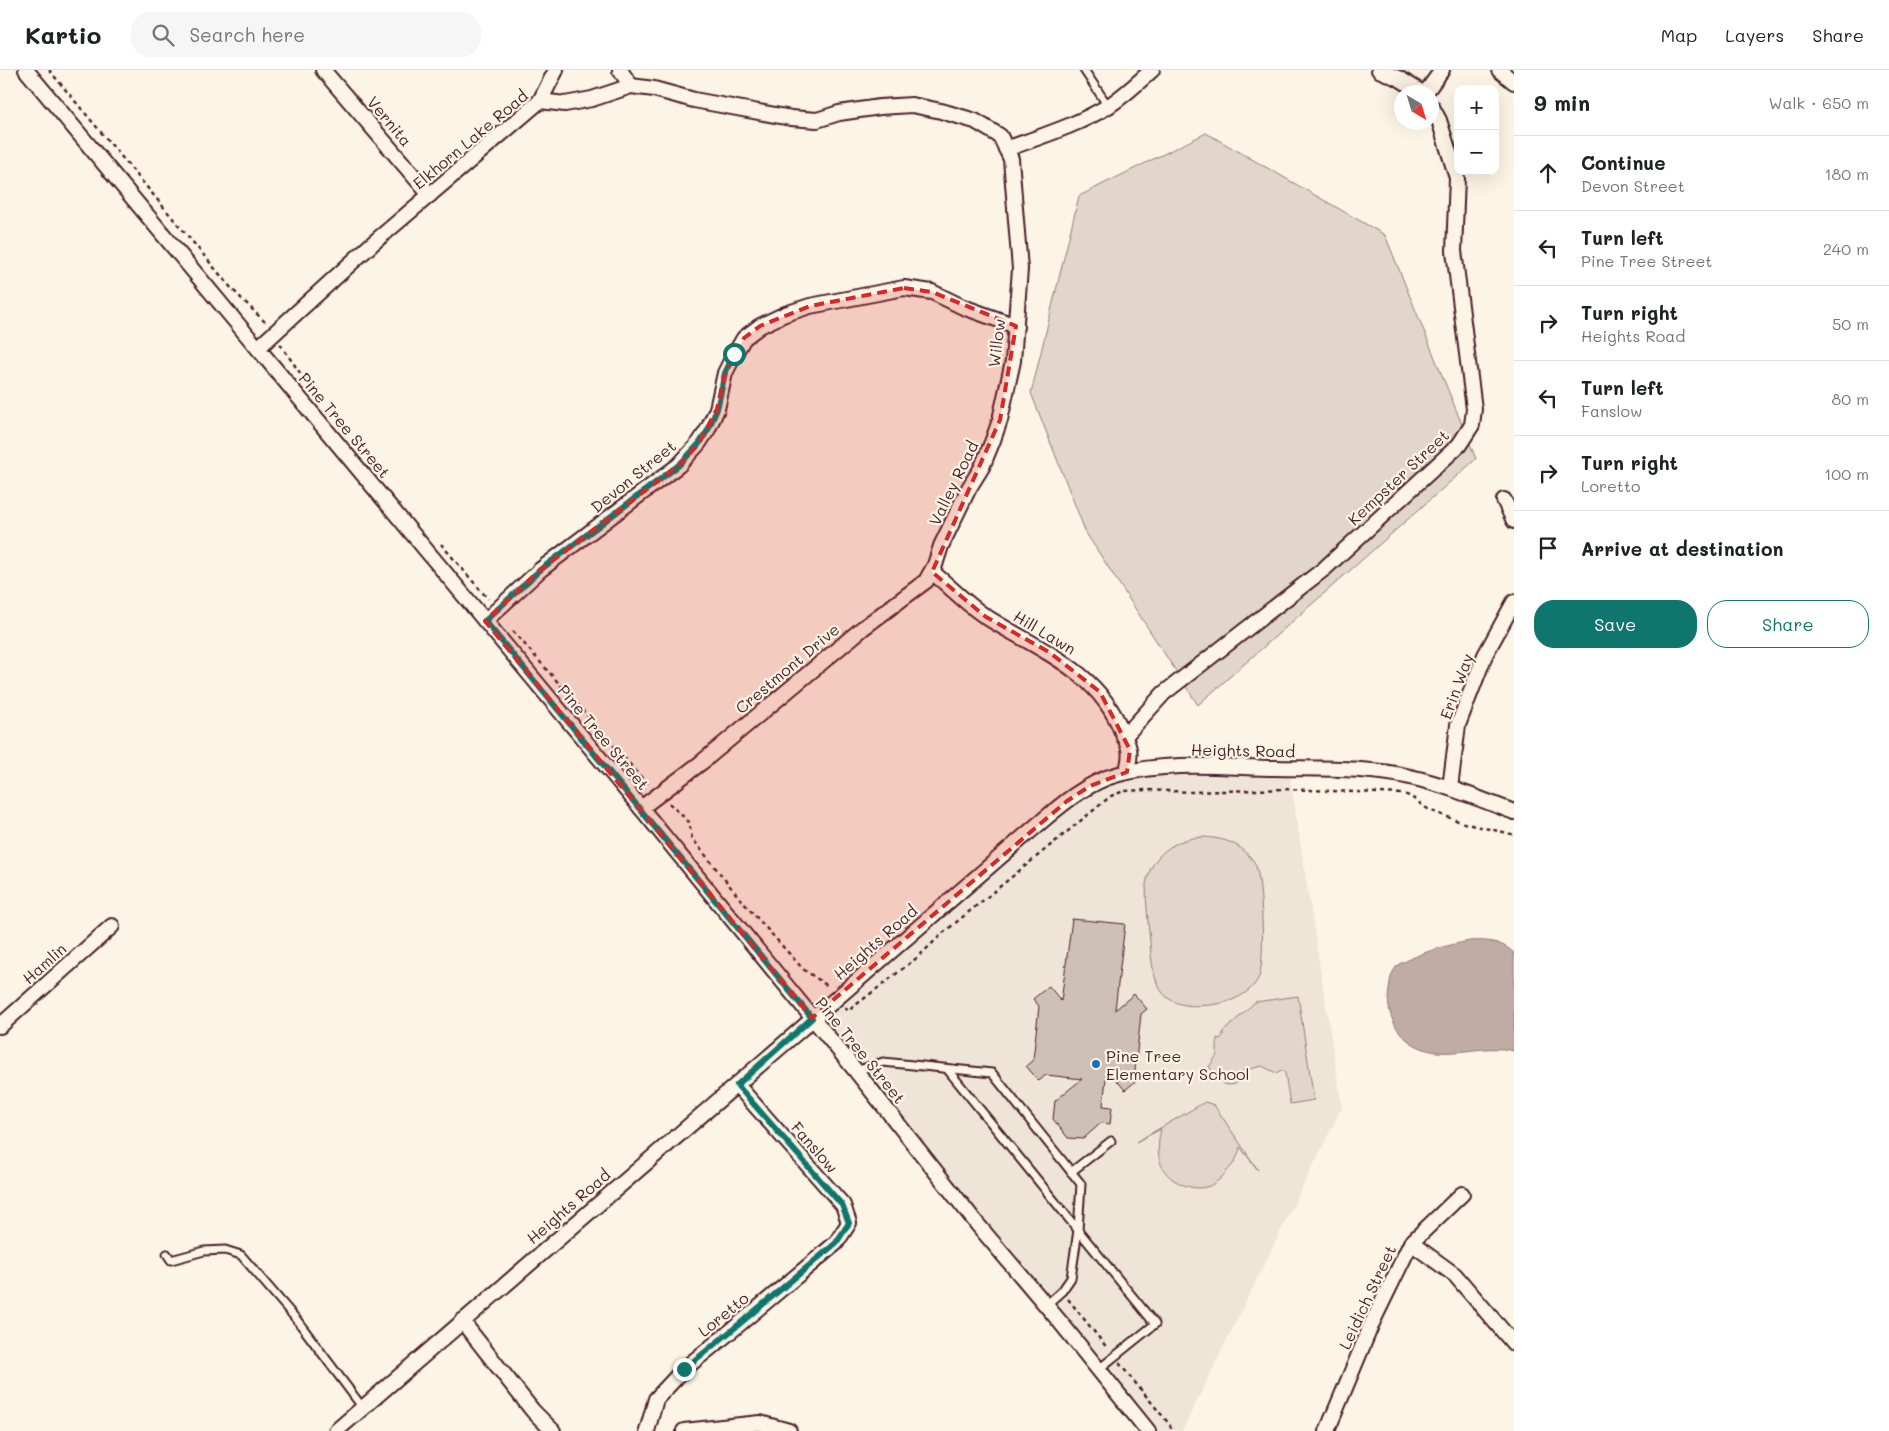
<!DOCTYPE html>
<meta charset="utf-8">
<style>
:root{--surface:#fff;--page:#f6f6f6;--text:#202124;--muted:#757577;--line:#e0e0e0;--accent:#0f766e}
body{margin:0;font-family:Mali,sans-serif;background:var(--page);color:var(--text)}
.controls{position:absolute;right:15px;top:15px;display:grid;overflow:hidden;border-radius:10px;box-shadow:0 5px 20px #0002}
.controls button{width:45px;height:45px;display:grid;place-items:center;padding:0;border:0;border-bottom:1px solid var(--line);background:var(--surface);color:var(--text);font:25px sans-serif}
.compass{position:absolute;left:1394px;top:15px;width:45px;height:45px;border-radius:50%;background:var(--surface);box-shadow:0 5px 20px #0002;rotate:142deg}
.stop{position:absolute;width:15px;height:15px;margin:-11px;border:4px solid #0f766e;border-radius:50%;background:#fff}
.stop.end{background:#0f766e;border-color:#fff;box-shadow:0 1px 5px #0008}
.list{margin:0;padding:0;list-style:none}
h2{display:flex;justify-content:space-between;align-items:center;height:65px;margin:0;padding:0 20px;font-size:21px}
h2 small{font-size:16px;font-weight:400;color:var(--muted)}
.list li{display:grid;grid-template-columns:32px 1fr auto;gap:15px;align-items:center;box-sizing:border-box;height:75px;padding:0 20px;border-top:1px solid var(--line)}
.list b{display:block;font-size:19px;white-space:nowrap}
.list p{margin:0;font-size:16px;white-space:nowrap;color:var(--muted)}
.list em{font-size:16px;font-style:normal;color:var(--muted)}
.actions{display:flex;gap:10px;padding:15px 20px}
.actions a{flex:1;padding:11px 0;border:1px solid var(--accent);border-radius:20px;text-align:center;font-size:18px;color:var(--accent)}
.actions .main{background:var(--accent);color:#fff}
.icon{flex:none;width:28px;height:28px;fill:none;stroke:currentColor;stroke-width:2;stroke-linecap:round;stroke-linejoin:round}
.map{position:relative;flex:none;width:1514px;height:1361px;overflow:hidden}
header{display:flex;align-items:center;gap:30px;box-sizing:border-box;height:70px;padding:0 25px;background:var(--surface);border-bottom:1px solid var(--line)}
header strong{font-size:24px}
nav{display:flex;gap:28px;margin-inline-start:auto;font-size:18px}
.search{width:350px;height:45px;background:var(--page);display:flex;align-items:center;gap:12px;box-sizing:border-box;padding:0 18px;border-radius:20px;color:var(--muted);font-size:19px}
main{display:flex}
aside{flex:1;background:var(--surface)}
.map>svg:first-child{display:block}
.built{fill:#eee5d7}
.green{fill:#e2d5ca;stroke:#967a7a}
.water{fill:#c0aca5;stroke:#917474}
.building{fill:#cfc0b7;stroke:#4a1f2b}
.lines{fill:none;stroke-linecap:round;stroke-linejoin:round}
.service-casing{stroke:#4a1f2b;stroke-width:11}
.minor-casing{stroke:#4a1f2b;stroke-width:18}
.path{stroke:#4a1f2b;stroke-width:2.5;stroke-dasharray:4 4;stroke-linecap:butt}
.service{stroke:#fcf5e5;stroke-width:7}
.minor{stroke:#fcf5e5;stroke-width:14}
.route{stroke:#0f766e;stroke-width:6}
.marked{fill:#d62828;fill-opacity:0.2;stroke:#d62828;stroke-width:4;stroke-dasharray:10 6;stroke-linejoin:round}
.poi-dot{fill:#1f6fb2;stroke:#fcf5e5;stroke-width:2}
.labels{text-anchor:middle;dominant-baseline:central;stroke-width:4.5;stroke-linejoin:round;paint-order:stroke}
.street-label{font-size:16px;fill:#4a1f2b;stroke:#fcf5e5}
.poi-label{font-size:16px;fill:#4a1f2b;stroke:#fcf5e5;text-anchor:start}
</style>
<header>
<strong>Kartio</strong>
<div class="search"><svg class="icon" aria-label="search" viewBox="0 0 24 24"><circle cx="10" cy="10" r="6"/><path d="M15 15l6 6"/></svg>Search here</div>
<nav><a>Map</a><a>Layers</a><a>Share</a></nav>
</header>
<main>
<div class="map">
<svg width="1514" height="1361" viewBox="0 0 1514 1361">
<rect width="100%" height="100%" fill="#fcf5e5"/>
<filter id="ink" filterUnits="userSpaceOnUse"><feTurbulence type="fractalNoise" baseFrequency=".02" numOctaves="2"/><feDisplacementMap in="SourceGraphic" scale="10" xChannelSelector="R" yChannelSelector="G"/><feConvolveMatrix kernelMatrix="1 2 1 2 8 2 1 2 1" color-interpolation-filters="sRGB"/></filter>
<g filter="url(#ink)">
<polygon class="built" points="1152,703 1290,707 1342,1037 1182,1361 1158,1361 821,950 1084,728 1116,710"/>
<g class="green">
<polygon points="1206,63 1385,165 1476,389 1198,635 1086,463 1031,323 1079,126"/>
<path d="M 1203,767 C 1221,768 1238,772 1250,787 C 1253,790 1255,793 1256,796 C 1262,812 1266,896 1258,909 C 1248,926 1229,933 1210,935 C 1158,941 1153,914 1150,871 C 1148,852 1146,833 1146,814 C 1151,785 1175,768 1203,767 Z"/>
<path d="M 1298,926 L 1314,1030 L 1290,1034 L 1285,1003 L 1282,1000 L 1276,1003 L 1262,996 L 1242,1001 L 1242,1008 C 1237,1015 1231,1016 1223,1014 L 1209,997 L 1217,985 L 1217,968 L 1220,969 L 1223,965 L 1223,962 L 1255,932 Z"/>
<path d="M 1205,1032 L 1214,1035 L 1258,1100 L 1240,1077 C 1238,1087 1234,1094 1227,1101 C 1221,1108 1215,1115 1206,1117 C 1192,1121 1171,1112 1164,1100 C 1156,1089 1158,1071 1161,1059 L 1136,1072 Z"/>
</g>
<path class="water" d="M 1470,871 C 1487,870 1501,871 1514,883 L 1514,981 C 1483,973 1451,989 1424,979 C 1398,970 1385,945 1389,919 C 1390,910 1391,902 1398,895 C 1401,892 1405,892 1408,890 C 1428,880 1448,875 1470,871 Z"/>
<polygon class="building" points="1072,849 1125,854 1115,940 1134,924 1147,939 1141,944 1135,1000 1141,1007 1125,1020 1107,999 1103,1036 1112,1037 1110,1054 1101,1053 1083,1069 1068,1068 1053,1049 1055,1031 1082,1009 1046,1005 1039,1011 1026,996 1033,990 1039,936 1033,929 1049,916 1061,931"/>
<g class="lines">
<g class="service-casing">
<g id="service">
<polyline points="1084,0 1108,36"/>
<polyline points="948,1000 1078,1160 1071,1208 1062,1221 1046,1235"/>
<polyline points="856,1001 883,992 992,1003 1081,1114 1078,1160 1155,1254 1099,1299"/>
<polyline points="1071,1102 1111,1071"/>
<polyline points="167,1184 171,1190 204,1181 225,1180 241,1185 297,1250 363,1338"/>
</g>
</g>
<g class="minor-casing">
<g id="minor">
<polyline points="26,0 641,738 856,1001 978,1155 1061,1253 1148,1361"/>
<polyline points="323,0 430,125"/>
<polyline points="620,0 631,16"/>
<polyline points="1379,0 1400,9 1421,22"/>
<polyline points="1499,0 1514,12"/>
<polyline points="1426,22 1442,0"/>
<polyline points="540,31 556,0"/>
<path d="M 1006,79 C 1042,66 1078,55 1110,35 C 1125,25 1139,12 1152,0"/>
<polyline points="258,278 372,174 540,31 565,34 592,29 631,16 654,19 694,30 791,48 817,50 839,43 880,37 912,35 941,41 975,51 1000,66 1011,89 1020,199 1013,291 1000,350 993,370 982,397 969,418 941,476 935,495 926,511 863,558 702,692 641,738"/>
<polyline points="1504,430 1514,451"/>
<path d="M 932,502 C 951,517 967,535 988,548 C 1039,580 1098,600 1122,662 C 1124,667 1128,673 1129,679 C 1131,686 1128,695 1127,702"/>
<polyline points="485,551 540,500 679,395 699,373 708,359 717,339 725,303 734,285 744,268 760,256 785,244 810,236 904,218 932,222 963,237 1016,256"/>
<polyline points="1124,667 1164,623 1324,499 1459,375 1472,355 1474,339 1454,181 1457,108 1439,50 1432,37"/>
<polyline points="1450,718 1458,655 1485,585 1514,532"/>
<polyline points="0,956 112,856"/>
<polyline points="1411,1173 1455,1205 1514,1274"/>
<polyline points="462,1251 533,1341 553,1361"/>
<path d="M 336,1361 L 1022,768 C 1051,744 1082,713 1119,704 C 1169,691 1224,697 1274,698 C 1316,699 1369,697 1410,707 C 1446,715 1480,729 1514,742"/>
<polyline points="647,1361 656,1329 684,1299 731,1261 836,1173 849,1153 843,1135 737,1015"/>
<polyline points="684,1361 760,1353 789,1361"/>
<polyline points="1327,1361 1373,1251 1411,1173 1462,1124"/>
</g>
</g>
<g class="path">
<polyline points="49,0 232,219 266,253"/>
<polyline points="280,274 307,313"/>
<polyline points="441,474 488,529"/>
<polyline points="513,561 648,715"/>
<polyline points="669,733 689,752 692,768 741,830 803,899 829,917"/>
<path d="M 845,937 L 848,941 L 918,887 L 943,863 L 1111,726 L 1124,721 L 1147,720 L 1192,722 L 1285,719 L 1402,724 C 1415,726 1420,736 1432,741 C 1446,746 1466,755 1480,757 C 1492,760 1502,761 1514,765"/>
<polyline points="1068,1229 1108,1279"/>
<polyline points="1119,1293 1170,1355 1172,1361"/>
</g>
<use href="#service" class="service"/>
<use href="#minor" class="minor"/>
</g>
</g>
<g class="lines" filter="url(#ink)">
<polyline class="route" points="684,1299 731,1261 836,1173 849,1153 842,1135 737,1015 812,948 485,551 540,500 679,395 699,374 708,360 717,339 725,303 734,284"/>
</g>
<path class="marked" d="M 904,218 L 932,222 L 1016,256 L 1000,350 L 932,502 L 986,547 L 1049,582 L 1100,622 L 1130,680 L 1127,702 L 1090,716 L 1067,731 L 812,948 L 485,551 L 540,500 L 679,395 L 699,373 L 717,339 L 725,303 L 744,268 L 760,256 L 810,236 Z"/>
<circle class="poi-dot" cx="1096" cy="994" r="5"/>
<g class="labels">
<g class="street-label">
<text transform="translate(390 51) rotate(50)">Vernita</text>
<text transform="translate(470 69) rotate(-40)">Elkhorn Lake Road</text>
<text transform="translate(996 273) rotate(-83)">Willow</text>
<text transform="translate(345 355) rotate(50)">Pine Tree Street</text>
<text transform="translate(633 406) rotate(-39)">Devon Street</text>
<text transform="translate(1398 407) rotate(-43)">Kempster Street</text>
<text transform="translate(953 413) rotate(-64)">Valley Road</text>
<text transform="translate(1045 562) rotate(31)">Hill Lawn</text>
<text transform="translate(787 598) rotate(-40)">Crestmont Drive</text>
<text transform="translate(1456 616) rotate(-70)">Erin Way</text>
<text transform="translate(604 667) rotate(50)">Pine Tree Street</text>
<text transform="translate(1243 680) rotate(1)">Heights Road</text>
<text transform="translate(875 872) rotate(-41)">Heights Road</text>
<text transform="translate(44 893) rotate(-42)">Hamlin</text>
<text transform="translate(861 980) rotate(51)">Pine Tree Street</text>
<text transform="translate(815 1077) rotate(49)">Fanslow</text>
<text transform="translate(568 1136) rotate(-41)">Heights Road</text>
<text transform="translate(1367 1227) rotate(-65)">Leidich Street</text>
<text transform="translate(723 1244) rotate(-39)">Loretto</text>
</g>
<g class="poi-label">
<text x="1106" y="985">Pine Tree<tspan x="1106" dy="18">Elementary School</tspan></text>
</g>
</g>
</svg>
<div class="controls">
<button>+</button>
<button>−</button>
</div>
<svg class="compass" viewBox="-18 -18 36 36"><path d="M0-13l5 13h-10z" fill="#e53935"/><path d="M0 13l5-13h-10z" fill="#757577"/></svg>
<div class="stop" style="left:734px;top:284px"></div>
<div class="stop end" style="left:684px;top:1299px"></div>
</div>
<aside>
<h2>9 min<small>Walk · 650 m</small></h2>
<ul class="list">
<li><svg class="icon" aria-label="ahead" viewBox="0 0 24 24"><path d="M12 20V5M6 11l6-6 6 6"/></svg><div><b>Continue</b><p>Devon Street</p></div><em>180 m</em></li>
<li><svg class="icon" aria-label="left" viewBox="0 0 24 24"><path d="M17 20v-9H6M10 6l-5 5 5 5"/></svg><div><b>Turn left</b><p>Pine Tree Street</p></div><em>240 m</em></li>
<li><svg class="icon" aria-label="right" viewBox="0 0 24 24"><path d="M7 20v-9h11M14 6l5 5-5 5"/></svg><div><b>Turn right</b><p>Heights Road</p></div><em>50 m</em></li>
<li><svg class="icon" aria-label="left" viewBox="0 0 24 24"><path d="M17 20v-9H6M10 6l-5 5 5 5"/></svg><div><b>Turn left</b><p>Fanslow</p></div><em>80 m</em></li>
<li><svg class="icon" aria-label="right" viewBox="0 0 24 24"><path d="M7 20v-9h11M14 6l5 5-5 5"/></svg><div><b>Turn right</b><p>Loretto</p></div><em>100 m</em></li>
<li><svg class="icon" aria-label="arrive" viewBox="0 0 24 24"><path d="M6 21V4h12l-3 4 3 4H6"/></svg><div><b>Arrive at destination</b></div></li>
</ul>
<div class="actions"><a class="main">Save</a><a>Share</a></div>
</aside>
</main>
